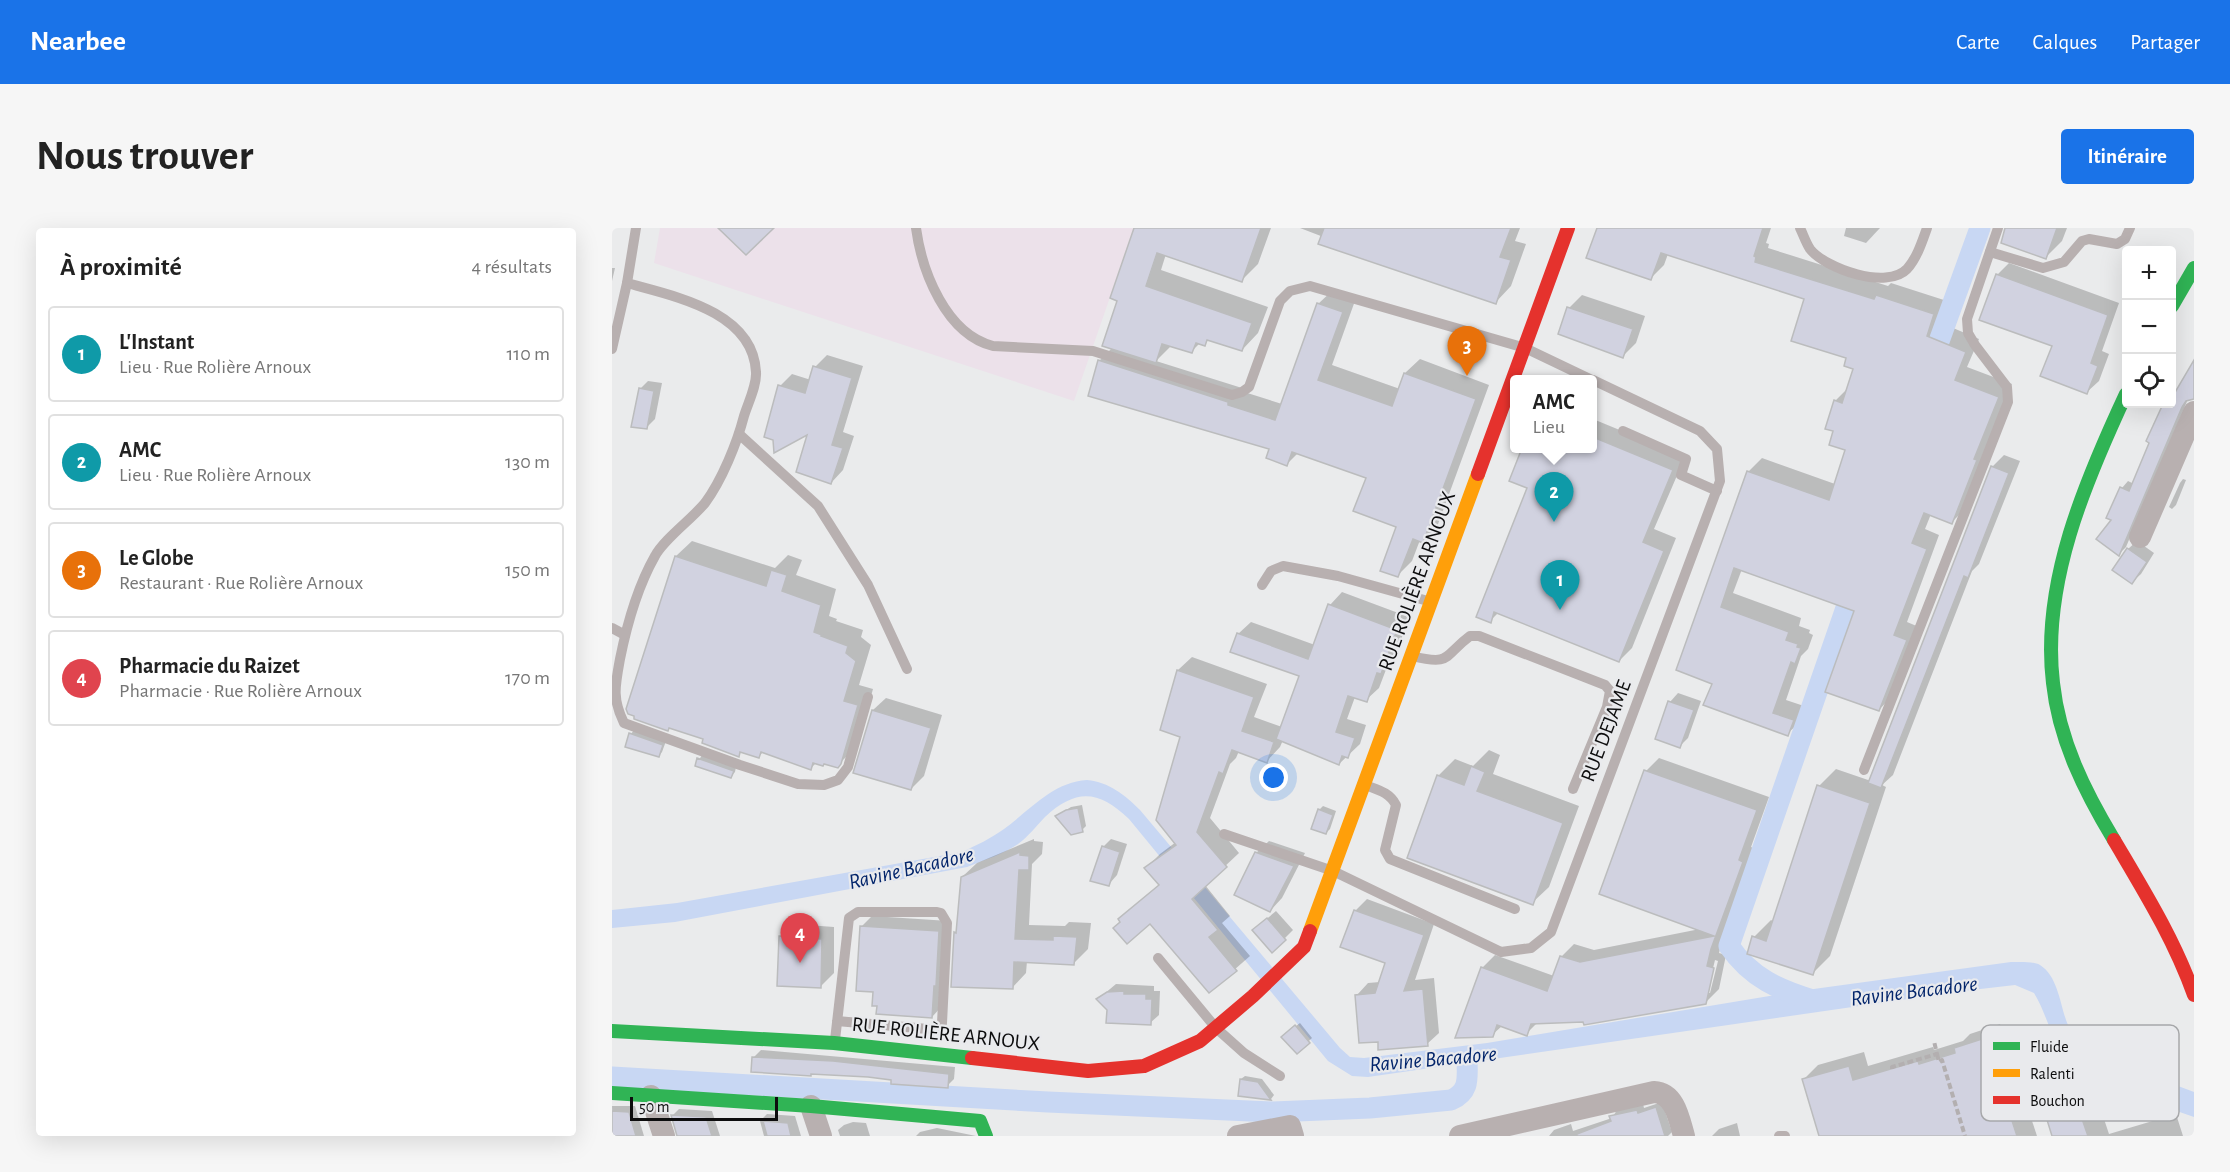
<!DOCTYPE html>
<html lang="fr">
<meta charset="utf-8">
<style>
:root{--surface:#fff;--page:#f6f6f6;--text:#222;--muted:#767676;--line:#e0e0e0;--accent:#1a73e8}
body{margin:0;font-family:"Alegreya Sans",sans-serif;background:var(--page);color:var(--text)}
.controls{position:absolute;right:18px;top:18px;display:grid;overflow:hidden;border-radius:6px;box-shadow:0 6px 24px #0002}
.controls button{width:54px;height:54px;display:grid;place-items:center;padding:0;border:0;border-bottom:2px solid var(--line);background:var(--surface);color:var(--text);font:30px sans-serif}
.scale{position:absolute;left:18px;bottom:15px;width:148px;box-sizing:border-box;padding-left:6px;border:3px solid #0d0d0e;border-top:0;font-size:16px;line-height:21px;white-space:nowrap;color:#0d0d0e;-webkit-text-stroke:4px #e9eaed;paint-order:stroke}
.you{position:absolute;left:662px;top:550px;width:21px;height:21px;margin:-15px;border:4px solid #fff;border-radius:50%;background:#1a73e8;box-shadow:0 0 0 9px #1a73e833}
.badge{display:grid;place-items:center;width:39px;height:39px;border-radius:50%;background:var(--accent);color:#fff;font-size:20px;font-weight:700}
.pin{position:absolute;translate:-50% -50px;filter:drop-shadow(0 2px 3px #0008)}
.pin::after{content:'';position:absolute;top:32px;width:21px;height:18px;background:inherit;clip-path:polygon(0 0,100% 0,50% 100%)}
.popup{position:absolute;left:898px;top:147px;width:87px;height:78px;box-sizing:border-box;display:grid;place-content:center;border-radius:6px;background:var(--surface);filter:drop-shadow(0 2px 4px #0005);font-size:20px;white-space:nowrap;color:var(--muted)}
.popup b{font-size:22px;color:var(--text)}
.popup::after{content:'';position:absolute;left:50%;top:100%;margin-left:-12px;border:12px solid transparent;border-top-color:var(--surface)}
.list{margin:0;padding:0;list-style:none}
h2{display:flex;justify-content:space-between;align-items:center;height:78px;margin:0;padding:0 24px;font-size:26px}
h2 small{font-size:20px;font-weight:400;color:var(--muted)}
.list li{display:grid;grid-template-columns:39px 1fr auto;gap:18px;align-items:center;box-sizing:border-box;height:96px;margin:0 12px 12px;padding:0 12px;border:2px solid var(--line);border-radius:6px}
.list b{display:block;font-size:22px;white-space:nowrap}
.list p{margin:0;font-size:20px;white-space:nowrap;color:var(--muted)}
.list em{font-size:20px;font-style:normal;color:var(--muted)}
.icon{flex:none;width:33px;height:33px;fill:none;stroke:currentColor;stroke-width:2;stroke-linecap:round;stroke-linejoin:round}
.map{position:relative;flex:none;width:1582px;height:908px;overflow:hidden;border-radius:6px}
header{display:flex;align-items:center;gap:36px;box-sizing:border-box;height:84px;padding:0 30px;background:var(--accent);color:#fff}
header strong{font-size:28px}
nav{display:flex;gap:33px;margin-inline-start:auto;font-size:21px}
.intro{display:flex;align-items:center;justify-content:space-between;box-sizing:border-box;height:144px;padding:0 36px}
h1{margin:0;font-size:42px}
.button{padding:15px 27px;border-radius:6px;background:var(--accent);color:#fff;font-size:21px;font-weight:700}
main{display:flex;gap:36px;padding:0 36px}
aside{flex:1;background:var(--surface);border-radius:6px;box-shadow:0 6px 24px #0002}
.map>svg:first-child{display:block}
.medical{fill:#ece1ea}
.water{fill:#c8d7f3}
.shadow{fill:#0003;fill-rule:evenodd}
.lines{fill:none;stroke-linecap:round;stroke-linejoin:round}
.canal{stroke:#c8d7f3;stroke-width:21}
.building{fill:#d1d2e0;stroke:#bbbcbd;stroke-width:1.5}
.path{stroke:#b3afb0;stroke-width:4;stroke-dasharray:6 3;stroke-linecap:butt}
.lane{stroke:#b8b0b0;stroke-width:10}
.street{stroke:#b8b0b0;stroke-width:22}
.fast{stroke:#30b455;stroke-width:14}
.slow{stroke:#ff9f0a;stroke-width:14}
.jam{stroke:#e5322d;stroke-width:14}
.labels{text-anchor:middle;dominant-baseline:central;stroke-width:4.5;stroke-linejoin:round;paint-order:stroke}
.street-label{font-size:21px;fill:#0d0d0e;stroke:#e9eaed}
.water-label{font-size:22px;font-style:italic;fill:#03256b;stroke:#e9eaed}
.key{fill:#e9eaed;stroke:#a7a8aa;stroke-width:1.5}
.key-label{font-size:16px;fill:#0d0d0e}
</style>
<header>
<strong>Nearbee</strong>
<nav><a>Carte</a><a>Calques</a><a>Partager</a></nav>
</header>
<div class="intro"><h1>Nous trouver</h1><a class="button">Itinéraire</a></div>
<main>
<aside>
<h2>À proximité<small>4 résultats</small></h2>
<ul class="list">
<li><span class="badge" style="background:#0f9aa8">1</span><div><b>L'Instant</b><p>Lieu · Rue Rolière Arnoux</p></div><em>110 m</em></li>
<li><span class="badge" style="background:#0f9aa8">2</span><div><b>AMC</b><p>Lieu · Rue Rolière Arnoux</p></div><em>130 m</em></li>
<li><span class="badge" style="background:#e8710a">3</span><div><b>Le Globe</b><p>Restaurant · Rue Rolière Arnoux</p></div><em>150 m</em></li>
<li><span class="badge" style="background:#e0444e">4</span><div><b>Pharmacie du Raizet</b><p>Pharmacie · Rue Rolière Arnoux</p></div><em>170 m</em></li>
</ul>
</aside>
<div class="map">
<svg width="1582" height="908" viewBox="0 0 1582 908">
<rect width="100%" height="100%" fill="#eaebec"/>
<polygon class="medical" points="48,0 522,0 462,173 42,35"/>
<path class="water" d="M 475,552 C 497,554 513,567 528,582 L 728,820 L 738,829 L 752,830 L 875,815 L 1187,763 L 1399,734 C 1407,734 1421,733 1428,737 C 1447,749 1448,779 1456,797 C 1461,808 1468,816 1476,824 L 1582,864 L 1582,889 C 1546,876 1477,856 1453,827 C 1438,809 1434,784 1422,765 L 1403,757 L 1351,763 L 756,849 L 740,848 L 716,833 L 517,591 C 487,562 464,560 433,589 C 424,598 417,608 406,616 C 392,626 372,632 355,639 L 63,694 L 0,700 L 0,682 L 65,675 L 350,624 C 365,617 378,611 392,601 C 418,582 441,554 475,552 Z"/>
<g class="shadow">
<polygon points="524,0 659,0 646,36 630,52 554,26 549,42 656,79 646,105 630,122 597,111 592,117 588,115 580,123 560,117 544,133 630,160 629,163 670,176 706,76 721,62 744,70 720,137 788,161 793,145 808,131 877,157 825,299 811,313 808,312 800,333 786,347 786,298 756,249 686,225 675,236 659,220 487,133 500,120 507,72"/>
<polygon points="688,0 908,0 903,13 914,16 899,58 883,75"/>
<polygon points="987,0 1159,0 1154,15 1157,16 1156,20 1276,58 1279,55 1335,73 1327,94 1367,111 1355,139 1400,156 1375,217 1353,281 1340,294 1319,286 1313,301 1327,307 1295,394 1307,399 1280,468 1267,482 1244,383 1130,341 1121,365 1189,390 1187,398 1198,402 1197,405 1201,407 1196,421 1189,428 1174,472 1195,479 1189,493 1175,506 1102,455 1066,442 1136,244 1150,230 1223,256 1235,221 1223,173 1237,159 1243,140 1194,70 1056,26 1052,37 1039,50"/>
<polygon points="1234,0 1268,0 1254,15 1232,8"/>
<polygon points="1394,0 1455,0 1450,13 1434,29"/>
<polygon points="1397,35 1507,75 1490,123 1497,126 1487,153 1475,164 1442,117 1385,47"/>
<polygon points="0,40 3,40 0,53"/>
<polygon points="970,67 1033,88 1024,115 1011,128 957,80"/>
<polygon points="215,127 251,138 231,204 242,208 231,242 219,255 197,204 168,158 180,146 199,152 203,139"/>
<polygon points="1582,135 1582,169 1576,171 1514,319 1507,326 1502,291 1510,260 1516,253 1522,256 1539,214 1544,195 1555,176 1560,176 1560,170"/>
<polygon points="36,153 50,155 43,191 35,199 28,161"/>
<polygon points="981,191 1073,229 1042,301 1064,310 1020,420 1007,433 887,384 878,393 917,259 981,220"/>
<polygon points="1392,227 1408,233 1367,336 1360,343 1281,547 1270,557 1274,559 1218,728 1201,745 1142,709 1159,692 1162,694 1207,558 1224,541 1259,553 1380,239"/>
<polygon points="1571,251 1574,252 1564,277 1560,281 1557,279 1568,255"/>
<polygon points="80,313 163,340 176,327 190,332 184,347 224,361 217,388 225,391 224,393 251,402 249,409 259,417 247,457 261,461 245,518 225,538 204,535 199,540 151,524 147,528 130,523 126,527 93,510 24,488 17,483 64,328"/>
<polygon points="1525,313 1542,325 1529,346 1520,354 1516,321"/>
<polygon points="730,364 797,389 782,432 775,439 767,460 754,472 743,469 735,491 754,497 748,516 727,536 671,512 668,519 655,533 627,523 624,530 618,536 598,590 627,625 593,657 618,688 610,695 638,728 598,763 539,693 510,694 508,691 548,656 534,640 548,626 564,614 570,508 550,501 566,442 580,429 655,456 642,489 670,499 689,447 626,406 639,394 703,417 718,377"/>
<polygon points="1066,465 1089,473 1076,510 1068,518 1045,510 1058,474"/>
<polygon points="274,470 330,487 312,548 299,561 261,482"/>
<polygon points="22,502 54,513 50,524 46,528 19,506"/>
<polygon points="877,522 888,527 881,546 967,578 937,659 920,675 826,548 843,531 861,538"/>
<polygon points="90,527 124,539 123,544 119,548 84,537"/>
<path d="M 1047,530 L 1157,569 L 1139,619 L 1143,621 L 1111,707 L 1107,725 L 1114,727 L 1107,761 L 1094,774 L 972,793 L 926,794 L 914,806 L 890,798 L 880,807 L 870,740 L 883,727 L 942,748 L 949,729 L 962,716 L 982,722 L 1088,701 L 1034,543 ZM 1103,732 L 1106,733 L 1098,765 L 1095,765 Z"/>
<polygon points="470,577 474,598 470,602 445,588 459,579"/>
<polygon points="711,578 724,583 718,601 714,605 707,582"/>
<polygon points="422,611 422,613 431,614 430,626 420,636 417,697 453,698 457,694 479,695 476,721 462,735 415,733 414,745 400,760 344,705 346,703 350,649 365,635"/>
<polygon points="499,611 515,616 505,647 497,656 491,619"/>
<polygon points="657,613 693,625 670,670 658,683 644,625"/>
<polygon points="755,671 822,696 803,752 822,750 827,805 815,816 767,812 745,767 756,755 768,754 775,734 743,683"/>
<polygon points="664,683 681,702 660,723 651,694"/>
<polygon points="260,688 337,693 330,778 320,789 263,763 250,698"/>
<polygon points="182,696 222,699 222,745 209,758 169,709"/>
<polygon points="504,756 542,758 542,763 548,763 547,787 538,795 496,782 486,771"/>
<polygon points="688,795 700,810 685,824 675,805"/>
<polygon points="1388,796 1425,908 1209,908 1191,852 1206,837 1252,824 1256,838 1321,819 1322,822 1351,813 1358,806"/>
<polygon points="149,822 343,839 342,851 335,858 142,829"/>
<polygon points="633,848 650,851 662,867 659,871 628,866 629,851"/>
<polygon points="1479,852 1497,906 1564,886 1571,908 1442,908 1432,879 1449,862"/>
<polygon points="1050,874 1060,904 1056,908 937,908 942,902 959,896 961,903 1000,890 1005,882 1031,876 1032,880"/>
<polygon points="0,878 23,878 32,908 1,908"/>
<polygon points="67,881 100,883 108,908 66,908 61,887"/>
<polygon points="155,886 183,888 189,908 152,908 148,893"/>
<polygon points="241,894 254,895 258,908 228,908 226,902 232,897"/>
<polygon points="1125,895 1128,908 1100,908 1107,901"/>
<polygon points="325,900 364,908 304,908 308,904"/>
</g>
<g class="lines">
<g class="canal">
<polyline points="1317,141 1368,0"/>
<path d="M 1204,773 C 1167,762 1139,750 1117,718 L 1243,354"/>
<path d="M 0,849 L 436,874 L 661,884 L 758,880 L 839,872 C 859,863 855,849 855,829"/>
</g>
</g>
<g class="building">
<polygon points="106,0 162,0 134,27"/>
<polygon points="522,0 649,0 630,54 545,25 534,58 640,95 630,123 595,112 593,118 584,115 580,125 550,116 544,135 490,118 505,73 498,70"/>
<polygon points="712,0 899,0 888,29 899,32 884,76 706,16"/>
<polygon points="985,0 1151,0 1142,28 1144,29 1143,34 1262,71 1264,67 1322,86 1315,108 1354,124 1343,152 1387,169 1362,231 1365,232 1340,296 1312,285 1300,315 1315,321 1282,407 1295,412 1267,483 1213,464 1242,383 1122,340 1109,379 1177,404 1174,412 1186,416 1185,419 1189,420 1183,436 1179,434 1161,485 1182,492 1176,508 1091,477 1100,456 1064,442 1135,243 1217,272 1233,222 1217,217 1221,203 1213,201 1222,172 1230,175 1241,141 1232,138 1234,130 1179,113 1192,71 1049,25 1039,52 974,30"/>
<polygon points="1393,0 1445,0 1434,31 1389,15"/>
<polygon points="1384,46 1496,87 1479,135 1486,138 1475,166 1428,148 1440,118 1367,92"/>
<polygon points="705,75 731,84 706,152 780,178 792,145 864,171 811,315 801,311 786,349 768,343 784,299 741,283 754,250 680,224 675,238 654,230 657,221 476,168 486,132 616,174 616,177 663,192"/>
<polygon points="955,79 1021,101 1011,130 946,106"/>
<polygon points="1582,132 1582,171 1574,173 1570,179 1507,328 1484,311 1499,292 1494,290 1508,259 1517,263 1537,215 1534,213 1551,176 1560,176 1562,166"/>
<polygon points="201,138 240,150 220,217 231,220 219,256 184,244 195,207 162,225 161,212 152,209 166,157 193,165"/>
<polygon points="27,160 42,163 35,201 19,199"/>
<polygon points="981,209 1061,242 1031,314 1052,323 1007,434 882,384 879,395 864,389 915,260 897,253 910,220 981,220"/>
<polygon points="1379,238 1397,245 1356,350 1352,348 1269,560 1256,555"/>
<polygon points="1515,320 1535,334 1520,356 1500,342"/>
<polygon points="63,328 154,358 159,342 175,347 170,363 209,377 202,404 210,407 209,408 236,418 234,425 244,433 232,473 246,477 229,536 226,540 212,536 211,538 201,535 199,542 149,524 147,530 128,524 127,529 90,515 91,511 57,500 56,503 22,491 22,488 16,486 14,481"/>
<polygon points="716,376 785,402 769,446 765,445 755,474 736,468 724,504 743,510 736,530 730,528 727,537 664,511 687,448 618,424 625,405 696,431"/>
<polygon points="565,442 642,469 630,503 662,514 655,535 620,522 611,546 607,544 585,604 615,639 580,671 606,702 597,709 625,743 597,765 538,696 515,716 501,700 508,694 506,691 547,657 532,640 564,617 544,592 568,509 548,502"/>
<polygon points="1056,473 1082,482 1068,520 1043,511"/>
<polygon points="260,482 319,500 299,562 241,545"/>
<polygon points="17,505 51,517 47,529 13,519"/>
<polygon points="85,530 122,543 119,550 83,538"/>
<polygon points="859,538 873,544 865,563 951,595 921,677 795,630 825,547 852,557"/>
<polygon points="1032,542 1145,582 1127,632 1131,634 1099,721 1095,738 1102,740 1094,776 972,797 971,794 919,796 915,808 885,797 881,809 843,810 869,739 935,763 948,728 968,734 1102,708 987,666"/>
<polygon points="1205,557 1258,575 1201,747 1135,726 1140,708 1154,713"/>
<polygon points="466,580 471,604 459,607 443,588 454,582"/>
<polygon points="706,581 721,587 714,606 699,601"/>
<polygon points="490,618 508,624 497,658 478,653"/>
<polygon points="408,624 408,627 417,628 417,642 407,642 403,711 441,712 441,708 465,709 462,737 402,734 401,761 339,759 342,704 344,705 349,649"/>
<polygon points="643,624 682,638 658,684 622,667"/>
<polygon points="742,682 812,707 792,763 811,761 816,818 766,822 766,814 747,815 743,767 763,765 773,735 728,719"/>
<polygon points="655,690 674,712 660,725 640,702"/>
<polygon points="248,698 327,703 324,758 322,758 320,790 264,786 265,778 260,778 261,764 244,763"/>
<polygon points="167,708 210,711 209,760 165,758"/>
<polygon points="512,763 512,766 534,766 534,771 540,771 539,797 494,795 495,782 484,771 495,764"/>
<polygon points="683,797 698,815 685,826 669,809"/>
<polygon points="1373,810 1405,908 1207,908 1190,851 1237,838 1241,852 1306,833 1307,836 1343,825 1342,820"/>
<polygon points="140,829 221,833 337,846 336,860 279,856 279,852 256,849 199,846 199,848 139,844"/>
<polygon points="628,851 646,854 659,872 626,868"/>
<polygon points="1462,868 1476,908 1440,908 1431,879"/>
<polygon points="1044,879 1053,908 965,908 965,906 999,893 997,888 1025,882 1026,885"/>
<polygon points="0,883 17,884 24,908 0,908"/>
<polygon points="59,887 94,889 100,908 65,908"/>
<polygon points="151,893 176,895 179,908 155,908"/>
</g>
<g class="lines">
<g class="path">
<polyline points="1325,826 1327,834 1330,832 1353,908"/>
<polyline points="1280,841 1280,839 1325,826 1322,813"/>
</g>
<g class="lane">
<path d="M 304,0 C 310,44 334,106 381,118 L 481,123 L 620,167 L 630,164 L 637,159 L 668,73 L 678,63 L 698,58 L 913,120 L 980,152"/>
<path d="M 1188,0 C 1191,6 1194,15 1198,21 C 1214,41 1275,62 1295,41 C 1305,30 1310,14 1315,0"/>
<polyline points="1378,24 1431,40 1452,34 1470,13 1477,11 1505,16 1513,11 1518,0"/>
<path d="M 15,55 C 61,68 141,83 144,144 C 145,157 136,175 132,188 C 125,215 110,252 93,275 C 80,291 52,311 43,328 C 26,358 15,396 8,431 C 3,458 0,471 12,495 L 128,537 L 186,556 L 212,557 L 226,552 L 236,539 L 256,469"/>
<polyline points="0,121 15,55 24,0"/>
<polyline points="1011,203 1074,231 1069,247 1105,263"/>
<polyline points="127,206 206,278 256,357 295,441"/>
<polyline points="650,357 659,343 671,338 726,348 816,373"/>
<polyline points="0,400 13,407"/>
<path d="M 800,428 C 840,438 831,428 858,408 L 867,408 L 993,457 L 998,463 L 995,479 L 961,561"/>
<polyline points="1252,542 1396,174 1395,159 1363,117 1356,105 1355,91 1386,0"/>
<path d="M 753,557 C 766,562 777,564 784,577 L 773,622 L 778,631 L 903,681"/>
<polyline points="612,606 721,643 889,724 919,720 939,704 1108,253 1105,221 1088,203 981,152"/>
<polyline points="546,730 604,800 632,825 668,848"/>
<polyline points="223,812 237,690 246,684 325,684 329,685 335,695 330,795 327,802 225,793"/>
<polyline points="1167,908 1173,908"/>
</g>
<g class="street">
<polyline points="1528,309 1582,184"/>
<polyline points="39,868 52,908"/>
<polyline points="199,878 209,908"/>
<polyline points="626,908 678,898 681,908"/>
<path d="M 848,908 L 1042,864 C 1063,865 1067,891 1072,908"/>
</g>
<g class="fast">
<polyline points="1560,78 1582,40"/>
<path d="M 1502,612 C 1473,564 1447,512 1441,455 C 1429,356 1473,254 1514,166"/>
<polyline points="0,803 222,815 360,830"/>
<polyline points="0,865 199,878 368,893 374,908"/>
</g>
<polyline class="slow" points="698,703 866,246"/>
<g class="jam">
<polyline points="866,246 956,0"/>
<path d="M 1502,612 C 1532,663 1562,711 1582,767"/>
<polyline points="360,830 476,843 532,838 588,813 641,768 692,719 698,703"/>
</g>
</g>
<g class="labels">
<g class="street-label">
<text transform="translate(805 353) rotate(-70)">RUE ROLIÈRE ARNOUX</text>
<text transform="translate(994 503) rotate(-69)">RUE DEJAME</text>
<text transform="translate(334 806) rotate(6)">RUE ROLIÈRE ARNOUX</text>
</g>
<g class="water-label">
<text transform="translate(299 640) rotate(-13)">Ravine Bacadore</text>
<text transform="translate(1302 763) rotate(-7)">Ravine Bacadore</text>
<text transform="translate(821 831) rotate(-5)">Ravine Bacadore</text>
</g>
</g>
<rect x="1369" y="797" width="198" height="96" rx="9" class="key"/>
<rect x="1381" y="814" width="27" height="8" fill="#30b455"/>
<rect x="1381" y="841" width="27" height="8" fill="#ff9f0a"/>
<rect x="1381" y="868" width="27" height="8" fill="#e5322d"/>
<g class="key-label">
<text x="1418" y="824">Fluide</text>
<text x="1418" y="851">Ralenti</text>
<text x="1418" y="878">Bouchon</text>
</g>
</svg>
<div class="controls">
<button>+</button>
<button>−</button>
<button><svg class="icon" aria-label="locate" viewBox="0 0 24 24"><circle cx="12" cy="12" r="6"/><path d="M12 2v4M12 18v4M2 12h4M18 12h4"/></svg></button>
</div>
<div class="scale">50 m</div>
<div class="you"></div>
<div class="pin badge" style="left:948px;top:382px;background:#0f9aa8">1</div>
<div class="pin badge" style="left:942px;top:294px;background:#0f9aa8">2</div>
<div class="popup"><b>AMC</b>Lieu</div>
<div class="pin badge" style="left:855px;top:148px;background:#e8710a">3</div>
<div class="pin badge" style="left:188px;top:735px;background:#e0444e">4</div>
</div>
</main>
